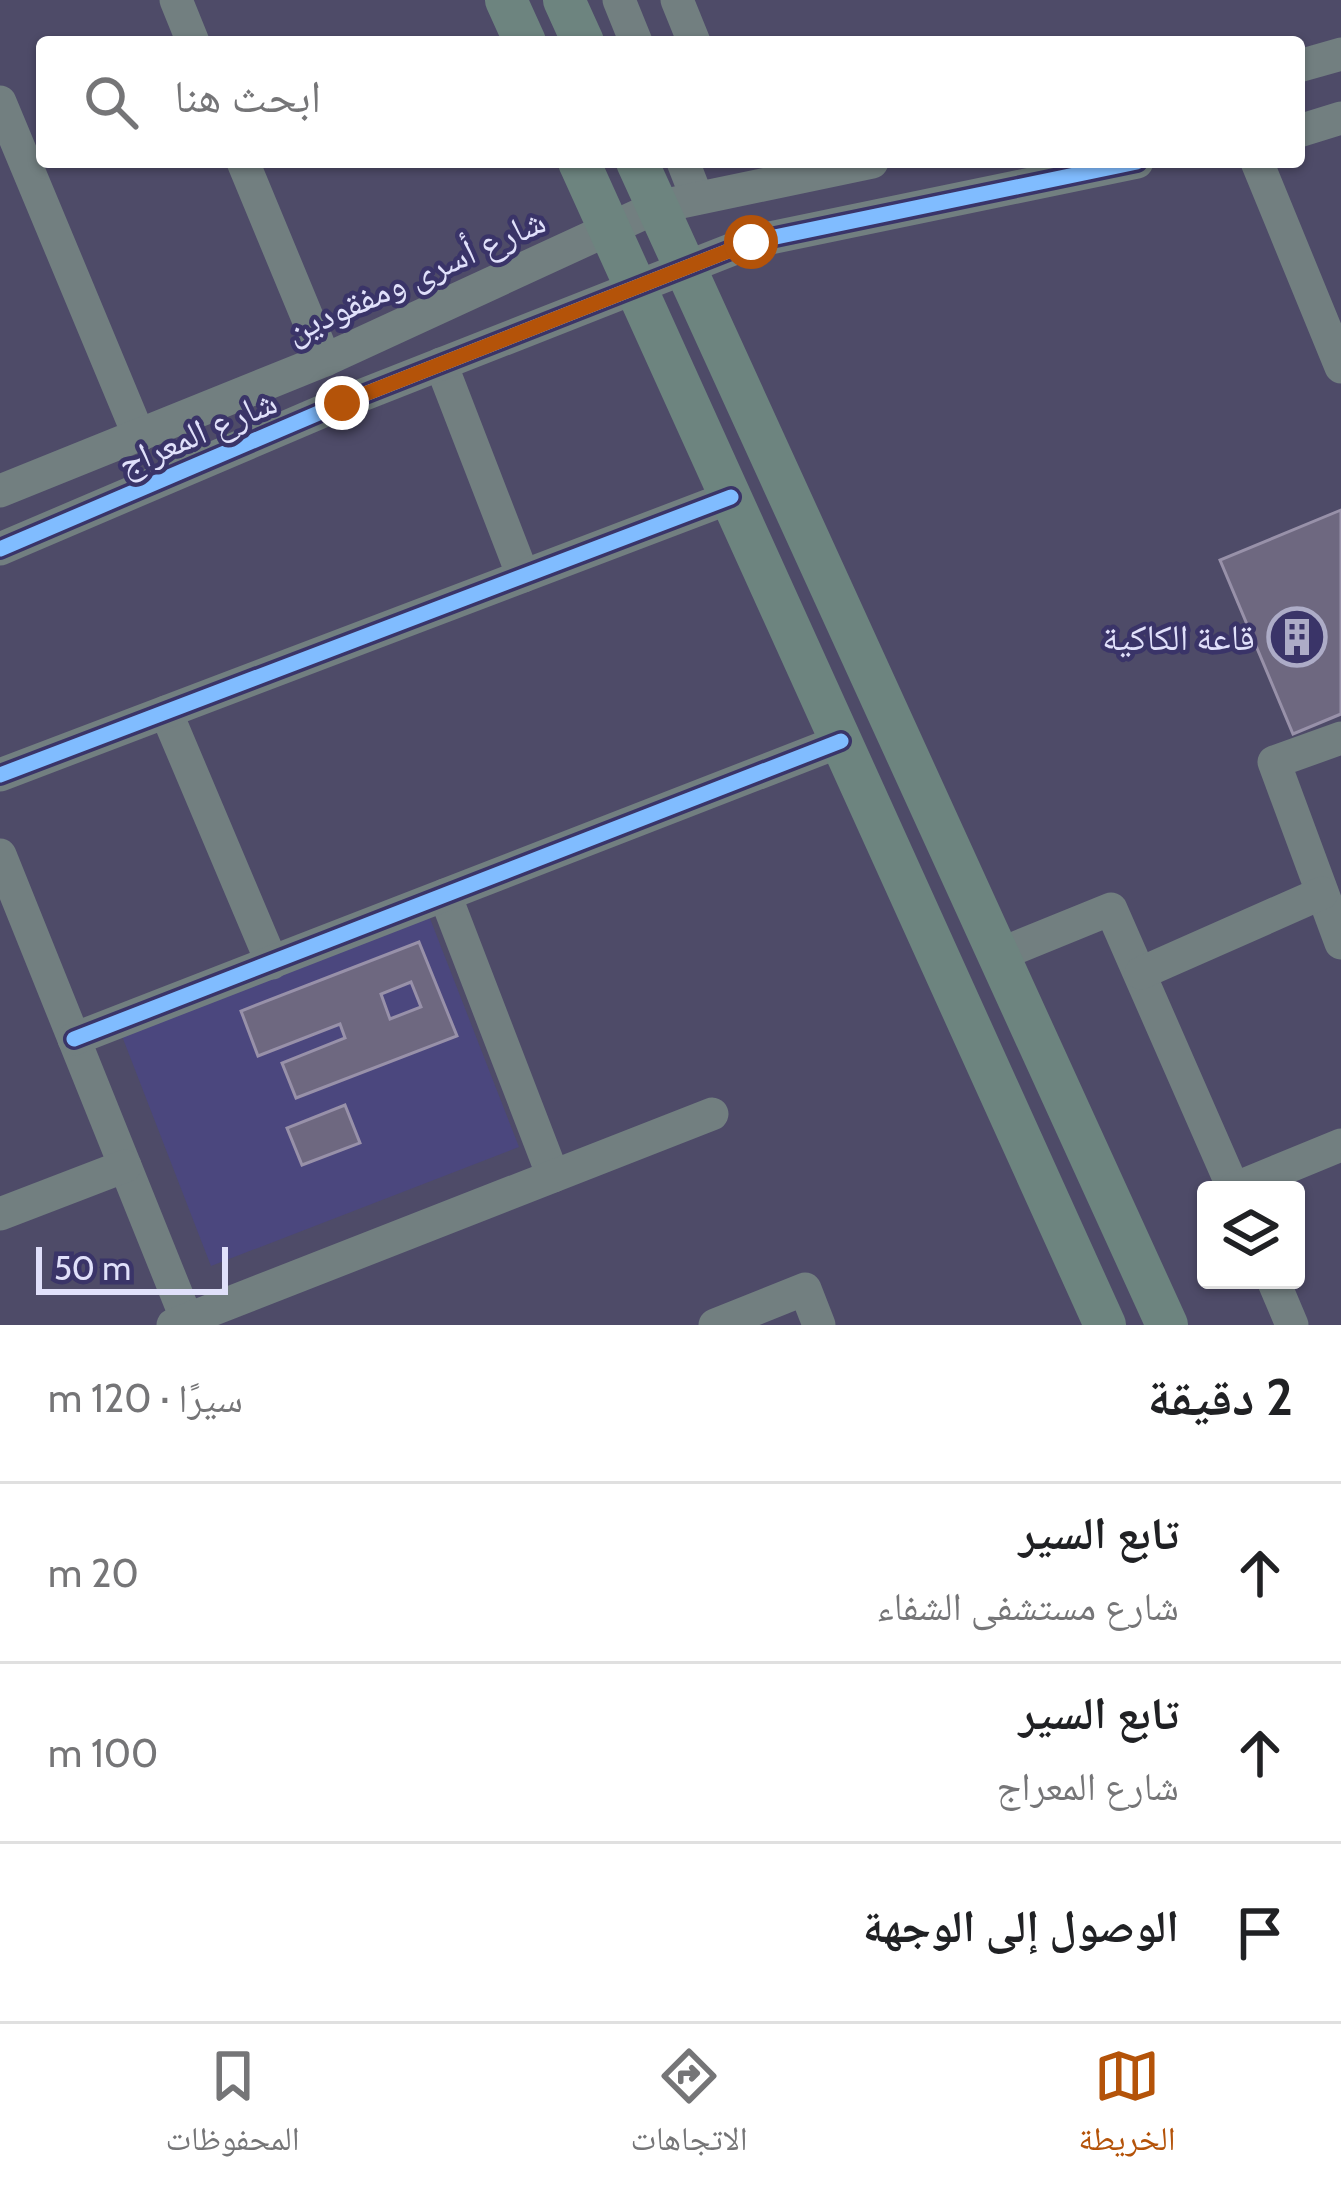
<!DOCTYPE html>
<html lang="ar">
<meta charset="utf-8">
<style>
:root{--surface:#fff;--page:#f2f2f2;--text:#202124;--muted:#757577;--line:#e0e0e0;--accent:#b45309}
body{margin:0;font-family:Cabin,"Noto Naskh Arabic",sans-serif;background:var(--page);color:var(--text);direction:rtl}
.controls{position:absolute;right:36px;bottom:36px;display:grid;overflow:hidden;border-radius:12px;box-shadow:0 3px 9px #0004}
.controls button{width:108px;height:108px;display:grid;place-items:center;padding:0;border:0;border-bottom:3px solid var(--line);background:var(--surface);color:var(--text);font:60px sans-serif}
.scale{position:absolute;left:36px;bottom:30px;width:192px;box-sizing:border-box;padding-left:12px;border:6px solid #e0e0fa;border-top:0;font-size:33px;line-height:42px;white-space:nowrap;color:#e0e0fa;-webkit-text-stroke:9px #3a3468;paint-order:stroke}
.stop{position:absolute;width:36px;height:36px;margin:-27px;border:9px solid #b45309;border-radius:50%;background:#fff}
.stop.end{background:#b45309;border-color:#fff;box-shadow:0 3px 12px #0008}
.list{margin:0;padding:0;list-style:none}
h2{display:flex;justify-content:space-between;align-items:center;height:156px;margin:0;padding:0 48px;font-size:51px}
h2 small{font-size:39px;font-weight:400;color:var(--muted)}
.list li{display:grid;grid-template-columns:78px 1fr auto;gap:36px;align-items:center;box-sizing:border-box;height:180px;padding:0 48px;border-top:3px solid var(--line)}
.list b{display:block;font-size:45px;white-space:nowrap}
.list p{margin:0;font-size:39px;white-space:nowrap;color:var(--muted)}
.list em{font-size:39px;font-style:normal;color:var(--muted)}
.icon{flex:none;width:66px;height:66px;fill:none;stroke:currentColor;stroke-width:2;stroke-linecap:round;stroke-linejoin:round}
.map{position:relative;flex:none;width:1341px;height:1325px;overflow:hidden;direction:ltr}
.search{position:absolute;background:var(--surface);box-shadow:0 3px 9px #0004;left:36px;right:36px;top:36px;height:132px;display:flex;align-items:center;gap:30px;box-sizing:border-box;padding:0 42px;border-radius:12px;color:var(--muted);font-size:45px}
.sheet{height:696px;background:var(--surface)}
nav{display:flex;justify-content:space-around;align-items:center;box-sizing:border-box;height:168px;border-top:3px solid var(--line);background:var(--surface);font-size:33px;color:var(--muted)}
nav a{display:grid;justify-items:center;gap:6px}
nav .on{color:var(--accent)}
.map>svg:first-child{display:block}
.built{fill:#4b477e}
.building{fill:#6e6880;stroke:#9891a9;stroke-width:3;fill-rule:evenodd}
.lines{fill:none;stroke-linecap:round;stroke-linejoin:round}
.minor{stroke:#727f80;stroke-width:33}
.major{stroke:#6d847f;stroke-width:42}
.cycleway-casing{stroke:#3a3468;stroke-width:22}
.cycleway{stroke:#80bcff;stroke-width:15}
.route{stroke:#b45309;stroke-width:15}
.labels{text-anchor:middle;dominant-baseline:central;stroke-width:9;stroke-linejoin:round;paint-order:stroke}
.street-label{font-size:36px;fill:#e0e0fa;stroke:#3a3468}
.poi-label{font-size:36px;fill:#e0e0fa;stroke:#3a3468;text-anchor:end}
</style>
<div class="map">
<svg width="1341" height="1325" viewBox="0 0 1341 1325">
<rect width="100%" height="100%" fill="#4e4b68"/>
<polygon class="built" points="429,916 519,1147 211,1266 122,1036"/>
<g class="building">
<polygon points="1341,510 1341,714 1293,734 1220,560"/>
<path d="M 419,942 L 457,1036 L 296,1098 L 282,1063 L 345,1038 L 340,1024 L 258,1056 L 241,1011 ZM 411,982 L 421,1007 L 390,1019 L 381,994 Z"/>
<polygon points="345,1105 360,1143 302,1165 287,1128"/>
</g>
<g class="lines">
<g class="minor">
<polyline points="176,0 193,42"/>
<polyline points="619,0 636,42"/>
<polyline points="677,0 694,42"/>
<polyline points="1299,66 1341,54"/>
<polyline points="0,102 139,436"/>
<polyline points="1299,131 1341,118"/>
<polyline points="243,162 325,360"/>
<polyline points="683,162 697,198"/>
<polyline points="1257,162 1341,367"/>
<polyline points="441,364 523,576"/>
<polyline points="0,491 325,360 657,207 872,162"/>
<polyline points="0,549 342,403 751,242 1137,162"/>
<polyline points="166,712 272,963"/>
<polyline points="1341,738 1274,762 1341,943"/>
<polyline points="0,775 731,497"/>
<polyline points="0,855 189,1325"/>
<polyline points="445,895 553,1176"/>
<polyline points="998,955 1111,909 1234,1190"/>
<polyline points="1141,973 1322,893"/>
<polyline points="74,1039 841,741"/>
<polyline points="1234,1189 1341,1145"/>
<polyline points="0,1214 125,1166"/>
<polyline points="1273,1280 1292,1325"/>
<polyline points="173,1325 712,1114"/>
<polyline points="715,1325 805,1289 819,1325"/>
</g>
<g class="major">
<polyline points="506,0 525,42"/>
<polyline points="564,0 583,42"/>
<polyline points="579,162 1105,1325"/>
<polyline points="637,162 1167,1325"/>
</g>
<g class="cycleway-casing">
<g id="cycleway">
<polyline points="0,549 342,403 751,242 1137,162"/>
<polyline points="0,775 731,497"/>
<polyline points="74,1039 841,741"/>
</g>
</g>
<use href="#cycleway" class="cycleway"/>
</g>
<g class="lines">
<polyline class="route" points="342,403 751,242"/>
</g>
<defs>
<g id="building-ring" transform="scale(3)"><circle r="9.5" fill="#3a3468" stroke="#adacc7" stroke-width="1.5"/><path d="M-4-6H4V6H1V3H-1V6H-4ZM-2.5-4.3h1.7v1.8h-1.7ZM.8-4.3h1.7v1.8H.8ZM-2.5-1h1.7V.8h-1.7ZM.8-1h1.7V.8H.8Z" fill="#adacc7"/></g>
</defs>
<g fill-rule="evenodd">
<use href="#building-ring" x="1297" y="637"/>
</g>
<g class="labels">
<g class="street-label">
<text transform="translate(415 275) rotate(-24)">شارع أسرى ومفقودين</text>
<text transform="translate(197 432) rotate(-23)">شارع المعراج</text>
</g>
<g class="poi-label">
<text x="1255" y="637">قاعة الكاكية</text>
</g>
</g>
</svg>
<div class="controls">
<button><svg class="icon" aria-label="layers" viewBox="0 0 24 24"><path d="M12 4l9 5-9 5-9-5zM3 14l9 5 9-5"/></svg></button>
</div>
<div class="scale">50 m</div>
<div class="stop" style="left:751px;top:242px"></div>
<div class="stop end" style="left:342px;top:403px"></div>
<div class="search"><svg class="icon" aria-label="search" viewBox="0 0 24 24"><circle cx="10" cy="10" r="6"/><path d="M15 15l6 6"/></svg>ابحث هنا</div>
</div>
<section class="sheet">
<h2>2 دقيقة<small>سيرًا · 120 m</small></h2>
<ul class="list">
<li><svg class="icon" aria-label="ahead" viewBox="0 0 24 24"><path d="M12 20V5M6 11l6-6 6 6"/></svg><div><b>تابع السير</b><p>شارع مستشفى الشفاء</p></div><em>20 m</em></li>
<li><svg class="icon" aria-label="ahead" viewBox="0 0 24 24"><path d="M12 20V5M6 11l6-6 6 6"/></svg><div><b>تابع السير</b><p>شارع المعراج</p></div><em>100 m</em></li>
<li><svg class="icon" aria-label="arrive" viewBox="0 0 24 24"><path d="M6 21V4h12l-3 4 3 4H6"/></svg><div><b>الوصول إلى الوجهة</b></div></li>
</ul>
</section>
<nav>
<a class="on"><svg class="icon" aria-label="map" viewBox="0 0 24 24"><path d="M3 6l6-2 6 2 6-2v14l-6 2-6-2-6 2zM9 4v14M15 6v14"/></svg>الخريطة</a>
<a><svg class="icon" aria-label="directions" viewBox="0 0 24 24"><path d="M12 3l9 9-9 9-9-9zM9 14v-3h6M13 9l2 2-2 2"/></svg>الاتجاهات</a>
<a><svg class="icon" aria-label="saved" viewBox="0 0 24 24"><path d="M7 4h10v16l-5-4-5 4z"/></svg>المحفوظات</a>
</nav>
